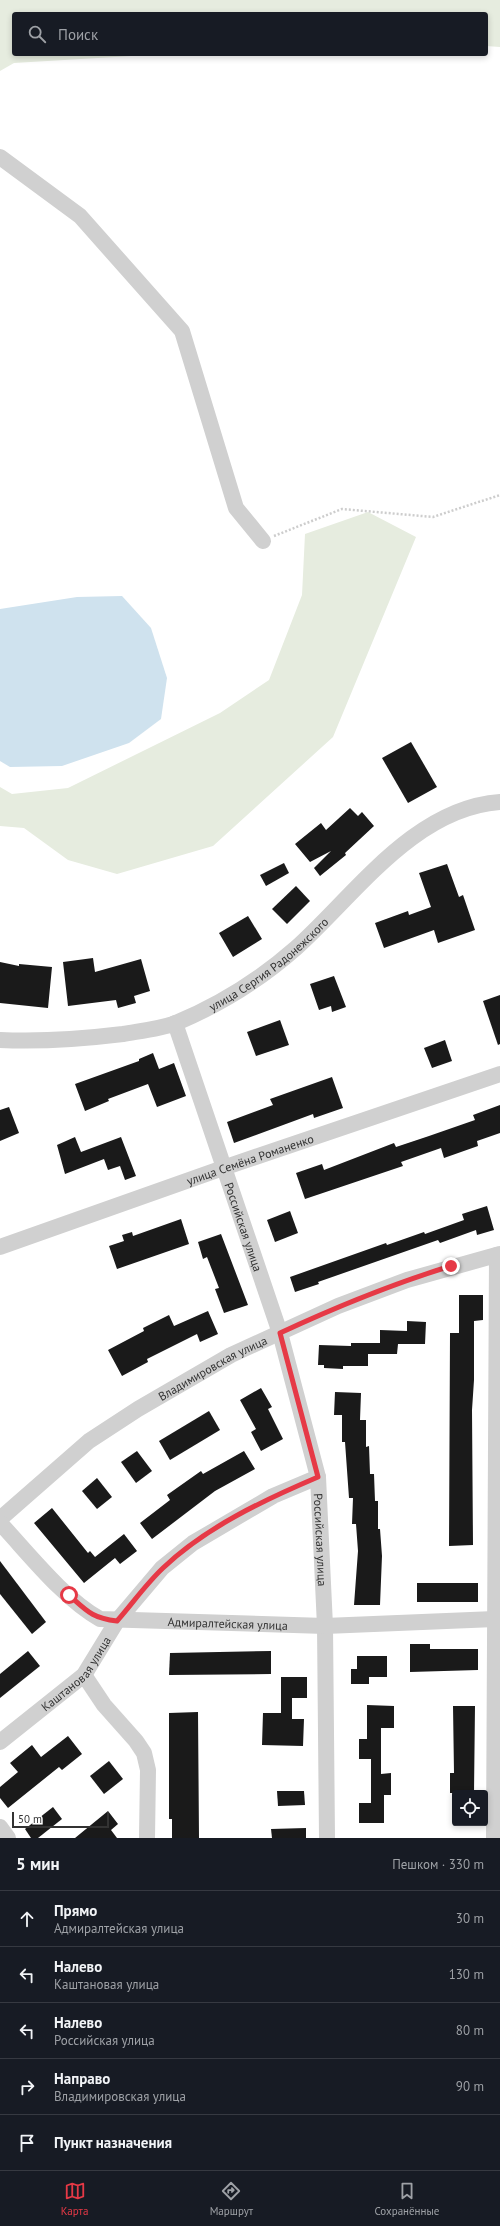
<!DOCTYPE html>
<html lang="ru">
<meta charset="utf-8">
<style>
:root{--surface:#171b24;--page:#242831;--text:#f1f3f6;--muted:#9ea1a6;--line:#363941;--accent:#e63946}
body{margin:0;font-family:"PT Sans",sans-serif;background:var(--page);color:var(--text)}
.controls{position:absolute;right:12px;bottom:12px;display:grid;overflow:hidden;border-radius:4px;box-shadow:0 2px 6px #0003}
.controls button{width:36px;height:36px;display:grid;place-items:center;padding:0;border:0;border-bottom:1px solid var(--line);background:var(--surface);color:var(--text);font:20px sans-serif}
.scale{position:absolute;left:12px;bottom:10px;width:97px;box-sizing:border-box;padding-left:4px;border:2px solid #333;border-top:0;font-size:11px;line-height:14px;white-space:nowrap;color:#333;-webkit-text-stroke:3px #fff;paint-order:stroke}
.stop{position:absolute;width:12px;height:12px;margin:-9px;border:3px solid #e63946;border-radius:50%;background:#fff}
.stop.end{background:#e63946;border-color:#fff;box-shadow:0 1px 4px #0008}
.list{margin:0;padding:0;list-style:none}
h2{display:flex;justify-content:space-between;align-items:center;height:52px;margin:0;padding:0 16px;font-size:17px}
h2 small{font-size:13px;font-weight:400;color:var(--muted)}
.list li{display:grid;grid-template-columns:26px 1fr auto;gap:12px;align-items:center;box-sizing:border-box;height:56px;padding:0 16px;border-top:1px solid var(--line)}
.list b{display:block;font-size:15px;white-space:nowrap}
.list p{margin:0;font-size:13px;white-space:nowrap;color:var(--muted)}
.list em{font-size:13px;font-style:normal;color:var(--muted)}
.icon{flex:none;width:22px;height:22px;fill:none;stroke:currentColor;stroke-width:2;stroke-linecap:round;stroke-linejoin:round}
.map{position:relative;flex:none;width:500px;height:1838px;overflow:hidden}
.search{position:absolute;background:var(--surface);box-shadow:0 2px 6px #0003;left:12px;right:12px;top:12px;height:44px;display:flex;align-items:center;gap:10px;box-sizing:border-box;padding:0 14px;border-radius:4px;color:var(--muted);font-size:15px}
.sheet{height:332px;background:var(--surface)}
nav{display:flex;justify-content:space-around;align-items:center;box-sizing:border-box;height:56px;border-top:1px solid var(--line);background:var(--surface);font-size:11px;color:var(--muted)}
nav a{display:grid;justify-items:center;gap:2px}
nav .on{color:var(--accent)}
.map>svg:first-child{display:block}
.green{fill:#e6ecdf}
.water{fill:#cfe2ee}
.building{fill:#1a1a1a}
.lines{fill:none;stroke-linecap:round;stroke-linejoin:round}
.path{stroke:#cdcdcd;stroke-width:2.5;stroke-dasharray:2 2;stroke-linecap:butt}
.minor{stroke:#d0d0d0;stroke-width:16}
.route{stroke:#e63946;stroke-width:5}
.labels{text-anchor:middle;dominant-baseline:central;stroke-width:4;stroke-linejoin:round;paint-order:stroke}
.street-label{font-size:12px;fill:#333;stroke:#fff}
</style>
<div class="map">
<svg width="500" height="1838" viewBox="0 0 500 1838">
<rect width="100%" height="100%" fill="#fff"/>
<g class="green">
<polygon points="0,0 500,0 500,47 486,46 486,14 14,14 14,54 165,54 14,63 0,71"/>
<polygon points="368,512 416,537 333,737 213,846 117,874 68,860 24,828 0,826 0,787 12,794 68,788 220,713 269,680 302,595 305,534"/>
</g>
<polygon class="water" points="122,596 151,628 167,678 161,719 129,743 62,766 10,767 0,761 0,609 77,597"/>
<g class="building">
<polygon points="411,742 437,787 408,803 382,758"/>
<polygon points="350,808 358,816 362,812 374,826 345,853 346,855 320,876 314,868 331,851 310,862 295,844 321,823 326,830"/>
<polygon points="284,863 289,873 266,886 260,875"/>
<polygon points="447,864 459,897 463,895 475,930 438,943 434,930 384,948 375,923 408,911 409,915 431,907 419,873"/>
<polygon points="296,886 310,901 287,924 272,909"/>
<polygon points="248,916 262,939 233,957 219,933"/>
<polygon points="93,958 95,972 141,959 150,991 134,996 136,1003 118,1008 116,1000 68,1006 63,962"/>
<polygon points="0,962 19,966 19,964 52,967 48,1008 0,1003"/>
<polygon points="334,976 346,1007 332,1012 331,1006 319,1010 310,984"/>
<polygon points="500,995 500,1044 498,1045 483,1001"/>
<polygon points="280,1020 289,1045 256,1056 247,1032"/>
<polygon points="445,1040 452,1061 432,1068 424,1048"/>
<polygon points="153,1053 159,1069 174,1063 186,1096 157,1107 148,1084 108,1099 109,1101 85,1111 75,1084 139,1061 139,1059"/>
<polygon points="332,1077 343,1108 314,1118 313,1114 234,1143 227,1122 273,1105 270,1099"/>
<polygon points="500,1105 500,1133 477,1141 478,1146 444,1158 441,1148 401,1162 403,1166 305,1199 296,1173 322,1164 324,1170 394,1143 396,1147 429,1136 475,1120 473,1115"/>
<polygon points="9,1107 19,1133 0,1141 0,1110"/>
<polygon points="75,1137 81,1152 121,1137 136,1176 125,1180 120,1166 108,1170 104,1159 65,1174 57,1145"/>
<polygon points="487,1206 494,1230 477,1235 476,1230 440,1243 438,1240 318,1282 319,1284 295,1292 290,1277 386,1243 387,1245 424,1232 425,1234 464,1220 462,1214"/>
<polygon points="290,1211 298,1233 275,1242 267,1220"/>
<polygon points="181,1219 189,1244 117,1269 109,1246 124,1241 122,1235 132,1232 133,1236"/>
<polygon points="221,1234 248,1305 224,1313 215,1289 219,1288 207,1257 203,1259 198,1242"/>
<polygon points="459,1295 483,1295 483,1320 474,1321 474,1380 472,1410 473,1545 449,1546 450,1333 459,1333"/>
<polygon points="208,1311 218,1334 200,1342 197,1334 147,1359 148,1362 122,1376 108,1350 144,1331 143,1328 169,1315 174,1326"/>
<polygon points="407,1321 426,1322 425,1344 398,1344 397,1354 368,1354 368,1366 343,1366 343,1369 324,1368 324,1365 318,1365 319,1345 351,1346 351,1343 380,1343 380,1330 407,1331"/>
<polygon points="261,1388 272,1407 268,1409 283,1439 261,1451 251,1432 256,1429 240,1400"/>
<polygon points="335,1392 361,1393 360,1420 366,1420 366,1447 369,1446 370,1474 374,1474 375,1501 378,1501 378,1529 380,1529 382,1556 380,1605 354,1605 358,1551 356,1524 352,1524 353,1498 349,1498 345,1442 342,1442 342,1415 334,1415"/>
<polygon points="209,1411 220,1430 170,1460 159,1441"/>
<polygon points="137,1451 152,1471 136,1483 121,1462"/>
<polygon points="244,1451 255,1469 215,1491 152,1539 140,1523 170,1500 167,1495 201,1471 203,1474"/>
<polygon points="97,1478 112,1497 97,1509 82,1491"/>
<polygon points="52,1508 88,1553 90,1551 95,1557 124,1534 137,1551 120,1564 115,1558 84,1583 34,1523"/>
<polygon points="0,1561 46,1622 32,1634 0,1594"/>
<rect x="417" y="1583" width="61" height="19"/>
<polygon points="410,1644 430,1644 430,1649 478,1649 478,1670 410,1672"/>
<polygon points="28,1651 40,1666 0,1698 0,1674"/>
<polygon points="271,1651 271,1674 169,1675 170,1653"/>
<polygon points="357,1656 387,1656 387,1677 369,1677 369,1684 351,1684 351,1669 357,1669"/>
<polygon points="281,1677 307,1677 307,1698 292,1698 292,1719 304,1719 303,1746 262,1745 263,1713 281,1713"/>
<polygon points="367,1705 394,1706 394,1728 381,1728 381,1774 391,1773 391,1795 384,1795 384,1823 359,1823 359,1803 371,1803 371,1759 359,1759 359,1739 367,1739"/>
<polygon points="453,1706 475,1706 474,1793 450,1793 450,1773 454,1773"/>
<polygon points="198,1712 199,1838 172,1838 172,1819 169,1819 169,1713"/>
<polygon points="68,1736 82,1754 62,1770 59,1767 8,1808 0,1798 0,1787 18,1772 10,1763 32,1745 41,1757"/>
<polygon points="109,1761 123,1779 104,1794 90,1776"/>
<polygon points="277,1791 304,1791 305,1805 278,1806"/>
<polygon points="53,1807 62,1819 38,1838 31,1838 25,1829"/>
<polygon points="108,1811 118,1824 111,1830 117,1838 75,1838"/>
<polygon points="306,1828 306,1838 272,1838 271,1829"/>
</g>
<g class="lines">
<polyline class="path" points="274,536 342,509 433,517 500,495"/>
<g class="minor">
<polyline points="0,157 80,216 182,331 236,508 263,541"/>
<path id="s1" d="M 175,1023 L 280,1333 L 318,1477 L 325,1626 L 327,1838"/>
<path id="s2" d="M 0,1040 C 42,1042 82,1039 123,1034 C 140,1031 160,1029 176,1023 C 219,1005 262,978 296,948 C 355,895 414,808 500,802"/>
<path id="s3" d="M 0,1247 L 223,1168 L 500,1074"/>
<path id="s4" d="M 0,1519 L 89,1441 L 138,1409 L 231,1355 L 338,1306 L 407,1280 L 500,1254"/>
<path id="s5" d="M 0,1523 C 29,1554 64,1599 100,1619 L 325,1626 L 495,1619"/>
<polyline points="84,1675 104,1705 136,1741 144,1753 148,1770 147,1838"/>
<path id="s6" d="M 0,1742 L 84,1675 L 117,1621 L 162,1568 L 193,1543 L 273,1496 L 318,1477"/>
<polyline points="0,1827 8,1838"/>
<polyline points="494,1838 497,1255"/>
</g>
</g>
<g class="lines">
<path class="route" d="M 69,1595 C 87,1611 92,1618 117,1621 C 132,1604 146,1584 163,1568 C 206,1527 264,1500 318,1477 L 280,1333 C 336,1307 392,1284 451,1266"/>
</g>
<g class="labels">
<g class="street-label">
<text stroke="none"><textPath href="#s2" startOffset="288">улица Сергия Радонежского</textPath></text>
<text stroke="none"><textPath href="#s3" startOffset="265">улица Семёна Романенко</textPath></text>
<text stroke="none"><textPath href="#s1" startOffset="215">Российская улица</textPath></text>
<text stroke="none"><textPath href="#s4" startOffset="262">Владимировская улица</textPath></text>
<text stroke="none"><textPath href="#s1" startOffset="539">Российская улица</textPath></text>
<text stroke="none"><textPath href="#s5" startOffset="267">Адмиралтейская улица</textPath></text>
<text stroke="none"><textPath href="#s6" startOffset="103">Каштановая улица</textPath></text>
</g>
</g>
</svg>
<div class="controls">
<button><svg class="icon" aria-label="locate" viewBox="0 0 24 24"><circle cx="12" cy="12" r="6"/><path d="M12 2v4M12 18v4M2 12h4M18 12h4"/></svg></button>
</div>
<div class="scale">50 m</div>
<div class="stop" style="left:69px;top:1595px"></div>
<div class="stop end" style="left:451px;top:1266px"></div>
<div class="search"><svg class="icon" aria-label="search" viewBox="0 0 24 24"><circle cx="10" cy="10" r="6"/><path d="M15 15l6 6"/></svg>Поиск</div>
</div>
<section class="sheet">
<h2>5 мин<small>Пешком · 330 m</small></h2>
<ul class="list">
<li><svg class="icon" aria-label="ahead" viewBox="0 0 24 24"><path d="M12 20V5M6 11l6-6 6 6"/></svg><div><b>Прямо</b><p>Адмиралтейская улица</p></div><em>30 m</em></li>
<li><svg class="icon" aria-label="left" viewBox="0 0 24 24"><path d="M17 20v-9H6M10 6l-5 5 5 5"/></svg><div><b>Налево</b><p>Каштановая улица</p></div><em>130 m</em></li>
<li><svg class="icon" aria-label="left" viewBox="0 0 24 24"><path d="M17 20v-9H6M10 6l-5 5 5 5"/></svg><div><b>Налево</b><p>Российская улица</p></div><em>80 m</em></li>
<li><svg class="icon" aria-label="right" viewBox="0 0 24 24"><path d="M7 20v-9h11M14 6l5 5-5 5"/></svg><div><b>Направо</b><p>Владимировская улица</p></div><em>90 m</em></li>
<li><svg class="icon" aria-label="arrive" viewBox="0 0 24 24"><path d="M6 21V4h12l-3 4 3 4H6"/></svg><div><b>Пункт назначения</b></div></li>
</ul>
</section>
<nav>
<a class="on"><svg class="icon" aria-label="map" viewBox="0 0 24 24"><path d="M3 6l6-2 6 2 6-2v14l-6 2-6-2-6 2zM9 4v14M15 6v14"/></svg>Карта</a>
<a><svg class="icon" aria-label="directions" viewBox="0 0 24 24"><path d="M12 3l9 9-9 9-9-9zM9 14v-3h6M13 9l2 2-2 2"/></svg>Маршрут</a>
<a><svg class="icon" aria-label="saved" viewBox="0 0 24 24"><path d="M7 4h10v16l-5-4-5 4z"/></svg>Сохранённые</a>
</nav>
